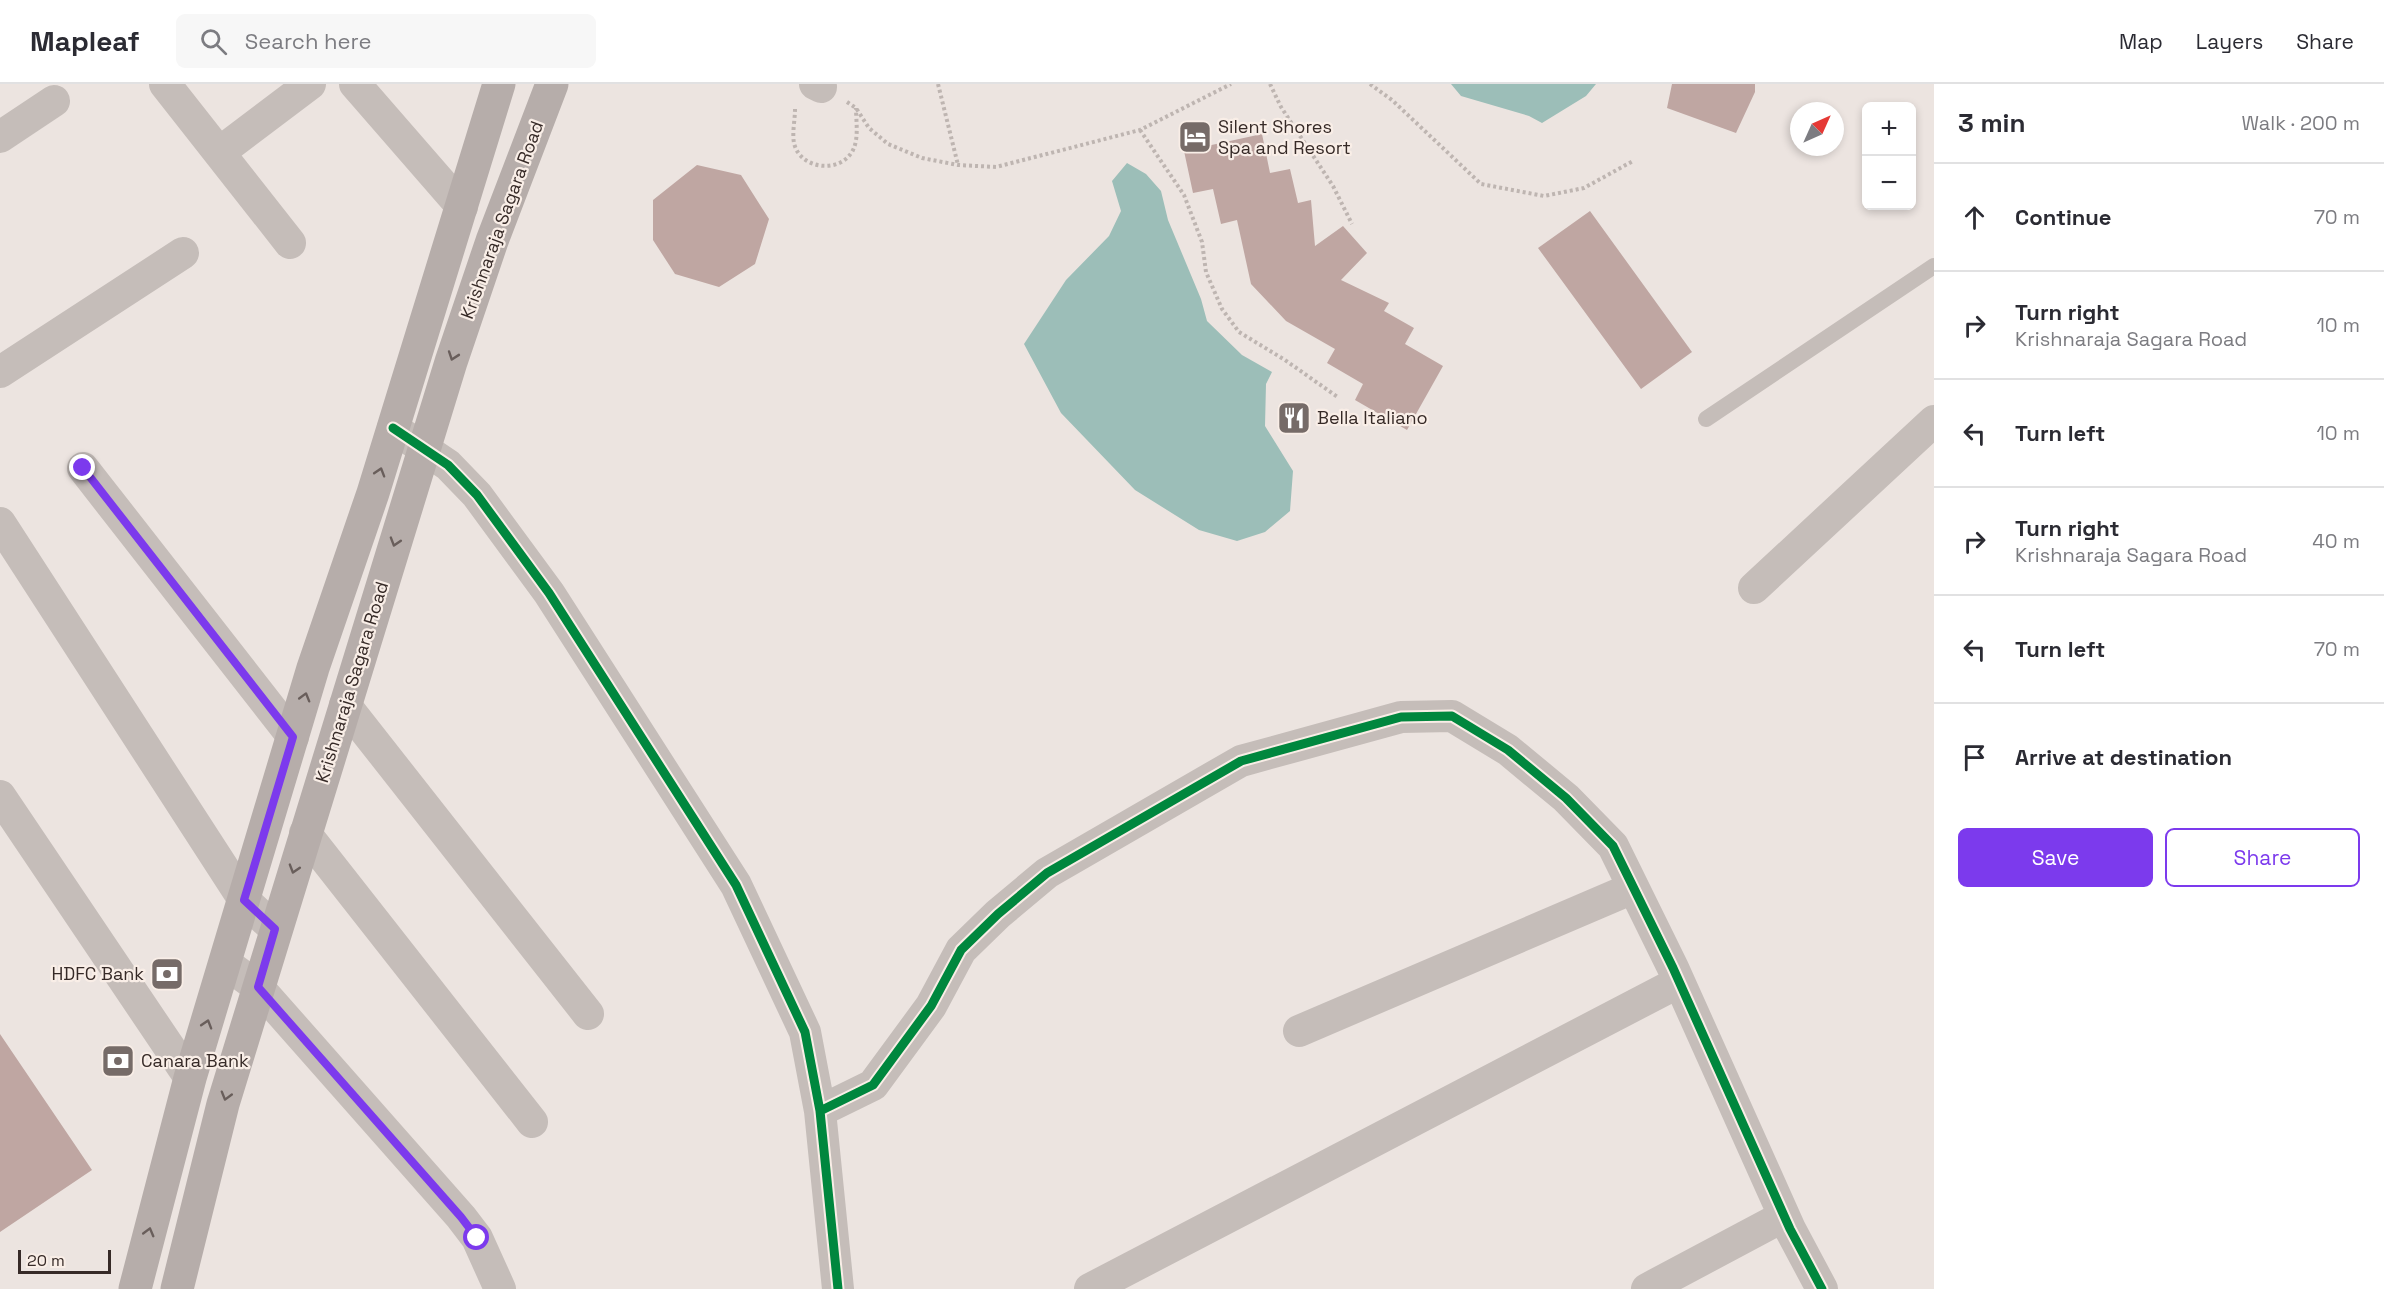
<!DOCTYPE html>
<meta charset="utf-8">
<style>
body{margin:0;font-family:"Space Grotesk",sans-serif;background:#f7f7f7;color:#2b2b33}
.controls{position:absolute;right:18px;top:18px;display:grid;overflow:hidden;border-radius:9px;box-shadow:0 3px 9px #0003}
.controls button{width:54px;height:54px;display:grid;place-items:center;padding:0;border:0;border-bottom:2px solid #e1e1e2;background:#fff;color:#2b2b33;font:30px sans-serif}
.compass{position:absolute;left:1790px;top:18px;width:54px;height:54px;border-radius:50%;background:#fff;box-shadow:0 3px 9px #0003;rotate:45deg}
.scale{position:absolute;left:18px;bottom:15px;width:93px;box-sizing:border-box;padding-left:6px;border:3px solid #362a27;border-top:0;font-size:16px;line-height:21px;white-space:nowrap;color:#362a27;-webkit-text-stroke:4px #f9eee7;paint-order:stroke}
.stop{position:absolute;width:18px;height:18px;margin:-14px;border:4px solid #7c3aed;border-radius:50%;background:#fff}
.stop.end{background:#7c3aed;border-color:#fff;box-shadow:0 2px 6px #0008}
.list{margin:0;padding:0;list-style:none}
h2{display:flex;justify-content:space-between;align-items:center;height:78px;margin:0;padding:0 24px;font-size:26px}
h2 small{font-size:20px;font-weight:400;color:#7c7c81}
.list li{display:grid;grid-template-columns:39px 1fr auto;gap:18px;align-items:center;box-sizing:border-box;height:108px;padding:0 24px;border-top:2px solid #e1e1e2}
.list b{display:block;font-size:22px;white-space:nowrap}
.list p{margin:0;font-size:20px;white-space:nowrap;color:#7c7c81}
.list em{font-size:20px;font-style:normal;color:#7c7c81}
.actions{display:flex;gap:12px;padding:18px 24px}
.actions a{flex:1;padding:14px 0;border:2px solid #7c3aed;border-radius:9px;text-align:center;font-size:21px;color:#7c3aed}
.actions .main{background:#7c3aed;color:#fff}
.icon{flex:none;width:33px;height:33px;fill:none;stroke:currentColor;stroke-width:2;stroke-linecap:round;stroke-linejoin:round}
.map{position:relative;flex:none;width:1934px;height:1205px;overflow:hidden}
header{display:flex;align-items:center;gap:36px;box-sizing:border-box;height:84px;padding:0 30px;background:#fff;border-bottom:2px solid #e1e1e2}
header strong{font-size:28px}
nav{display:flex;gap:33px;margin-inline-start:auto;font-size:21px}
.search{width:420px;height:54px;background:#f7f7f7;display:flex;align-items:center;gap:15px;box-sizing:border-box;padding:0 21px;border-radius:9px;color:#7c7c81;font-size:22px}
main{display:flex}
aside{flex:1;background:#fff}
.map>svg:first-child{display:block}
</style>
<header>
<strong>Mapleaf</strong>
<div class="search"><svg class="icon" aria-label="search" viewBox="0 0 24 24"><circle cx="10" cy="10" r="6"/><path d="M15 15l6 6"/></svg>Search here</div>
<nav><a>Map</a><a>Layers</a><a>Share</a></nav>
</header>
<main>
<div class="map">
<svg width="1934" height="1205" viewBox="0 0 1934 1205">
<rect width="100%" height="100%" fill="#ece4e0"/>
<path fill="#9cbeb8" d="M1451,0H1596L1586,12L1542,39L1529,32L1461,12Z
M1127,79L1146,90L1161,107L1168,136L1201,215L1207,237L1242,271L1272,288L1266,300L1265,342L1293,387L1290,427L1265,448L1237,457L1199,446L1135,406L1061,329L1024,260L1066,196L1109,152L1121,127L1112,97Z"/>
<path fill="#bfa6a2" d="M1672,0H1755V8L1736,49L1667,24Z
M1262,50L1270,89L1290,85L1298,119L1311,116L1315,162L1343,142L1367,169L1341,196L1389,219L1384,227L1414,244L1405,260L1443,282L1407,346L1355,316L1363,300L1327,279L1335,265L1286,237L1251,200L1237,136L1221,140L1213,105L1193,109L1184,67Z
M697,81L741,91L769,135L755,180L719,203L675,190L653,156V116Z
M1590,127L1692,268L1641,305L1538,164Z
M0,950L92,1086L0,1148Z"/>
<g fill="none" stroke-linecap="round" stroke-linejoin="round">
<path stroke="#beb5b1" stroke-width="4" stroke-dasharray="3 3" stroke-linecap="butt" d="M938,0L958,81
M1270,0L1281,23L1333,102L1352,140
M1370,0L1392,16L1481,100L1544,112L1584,104L1633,77
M847,18L856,24L869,44L888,60L922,74L958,81L996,83L1140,46L1231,0
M795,25C795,36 792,49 794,59C800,86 841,90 853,66C859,54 856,37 856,24
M1140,46L1184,111L1202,158L1206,188L1222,225L1239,248L1285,276L1339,314"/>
<path stroke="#c5bdb9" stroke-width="16" d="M1706,335L1934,182"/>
<path stroke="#c5bdb9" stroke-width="32" d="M165,0L290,159
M355,0L462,123
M815,0L821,3
M0,53L54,17
M220,68L310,0
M0,288L183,169
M393,344L448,381L477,411L549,509L736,801L805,948L820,1027L838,1205
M83,384L293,653
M0,439L244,816L275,845
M1754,504L1934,337
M345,621L588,930
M0,712L190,994
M305,749L532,1038
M225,879L258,903L461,1133L477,1154L500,1205
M1299,947L1633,804
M820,1027L873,1001L931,922L961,866L998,830L1047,789L1241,677L1401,633L1452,632L1508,666L1566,714L1613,762L1673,884L1790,1145L1822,1205
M1090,1205L1679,898
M1647,1205L1784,1132"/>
<path stroke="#b6adaa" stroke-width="33" d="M135,1205L190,994L313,584L373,409L499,0
M177,1205L223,1020L451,278L492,157L552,0"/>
<defs>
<path id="cycleway" d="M393,344L448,381L477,411L549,509L736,801L805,948L820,1027L838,1205
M820,1027L873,1001L931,922L961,866L998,830L1047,789L1241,677L1401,633L1452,632L1508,666L1566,714L1613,762L1673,884L1790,1145L1822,1205"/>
</defs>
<use href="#cycleway" stroke="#f9eee7" stroke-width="13"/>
<use href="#cycleway" stroke="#00873e" stroke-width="9"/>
</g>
<defs><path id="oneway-chevron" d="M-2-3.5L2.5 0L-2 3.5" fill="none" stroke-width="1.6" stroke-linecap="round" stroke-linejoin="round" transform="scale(1.5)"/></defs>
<g stroke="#695e5b">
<use href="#oneway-chevron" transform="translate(453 272) rotate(109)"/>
<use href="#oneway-chevron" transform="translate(380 388) rotate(-73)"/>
<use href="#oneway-chevron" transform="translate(395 458) rotate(107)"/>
<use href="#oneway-chevron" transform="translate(305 613) rotate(-74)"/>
<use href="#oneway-chevron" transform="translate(294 785) rotate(107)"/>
<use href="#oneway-chevron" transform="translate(207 940) rotate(-73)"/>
<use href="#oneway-chevron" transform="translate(226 1012) rotate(106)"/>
<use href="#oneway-chevron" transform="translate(149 1148) rotate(-75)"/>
</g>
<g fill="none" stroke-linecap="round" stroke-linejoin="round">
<path stroke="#7c3aed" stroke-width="8" d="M83,384L293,653L244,816L275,845L258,903L461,1133L477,1154"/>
</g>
<defs>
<symbol id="hotel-square" viewBox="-11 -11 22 22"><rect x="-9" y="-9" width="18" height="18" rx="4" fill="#766b68" stroke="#f9eee7"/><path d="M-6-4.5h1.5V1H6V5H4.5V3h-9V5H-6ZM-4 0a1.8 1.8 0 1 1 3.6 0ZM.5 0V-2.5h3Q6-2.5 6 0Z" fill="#fff"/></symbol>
<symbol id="restaurant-square" viewBox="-11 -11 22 22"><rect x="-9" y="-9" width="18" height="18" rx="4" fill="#766b68" stroke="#f9eee7"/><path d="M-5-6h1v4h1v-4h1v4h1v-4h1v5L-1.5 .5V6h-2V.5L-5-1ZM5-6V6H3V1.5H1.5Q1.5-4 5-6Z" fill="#fff"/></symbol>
<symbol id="bank-square" viewBox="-11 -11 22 22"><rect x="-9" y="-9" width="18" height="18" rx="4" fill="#766b68" stroke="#f9eee7"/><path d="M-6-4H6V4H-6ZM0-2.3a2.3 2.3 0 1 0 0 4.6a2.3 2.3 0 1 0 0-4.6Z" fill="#fff"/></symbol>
</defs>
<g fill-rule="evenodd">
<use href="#hotel-square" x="1176" y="34" width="38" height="38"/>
<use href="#restaurant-square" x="1275" y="315" width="38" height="38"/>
<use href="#bank-square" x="148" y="871" width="38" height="38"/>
<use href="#bank-square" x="99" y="958" width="38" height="38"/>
</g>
<g text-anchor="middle" stroke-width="4.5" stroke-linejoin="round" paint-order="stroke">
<g font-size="18" fill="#362a27" stroke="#f9eee7" text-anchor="start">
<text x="1218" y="49">Silent Shores<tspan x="1218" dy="21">Spa and Resort</tspan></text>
<text x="1317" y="340">Bella Italiano</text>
<text x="144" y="896" text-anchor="end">HDFC Bank</text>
<text x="141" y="983">Canara Bank</text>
</g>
<g font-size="18" fill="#362a27" stroke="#f9eee7">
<text transform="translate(502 136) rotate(-70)" y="6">Krishnaraja Sagara Road</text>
<text transform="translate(352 598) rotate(-73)" y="6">Krishnaraja Sagara Road</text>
</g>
</g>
</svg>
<div class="controls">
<button>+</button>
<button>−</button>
</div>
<svg class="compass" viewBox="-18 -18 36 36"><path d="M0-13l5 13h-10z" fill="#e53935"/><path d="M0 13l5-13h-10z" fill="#7c7c81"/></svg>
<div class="scale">20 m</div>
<div class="stop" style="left:477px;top:1154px"></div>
<div class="stop end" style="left:83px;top:384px"></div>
</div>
<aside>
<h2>3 min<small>Walk · 200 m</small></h2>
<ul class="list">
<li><svg class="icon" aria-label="ahead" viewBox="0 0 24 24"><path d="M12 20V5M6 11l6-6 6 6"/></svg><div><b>Continue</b></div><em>70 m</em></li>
<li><svg class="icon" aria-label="right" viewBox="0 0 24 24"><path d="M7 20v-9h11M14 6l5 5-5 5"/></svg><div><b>Turn right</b><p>Krishnaraja Sagara Road</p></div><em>10 m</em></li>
<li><svg class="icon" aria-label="left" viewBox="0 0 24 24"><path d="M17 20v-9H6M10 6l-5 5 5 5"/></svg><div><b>Turn left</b></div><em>10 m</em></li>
<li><svg class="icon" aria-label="right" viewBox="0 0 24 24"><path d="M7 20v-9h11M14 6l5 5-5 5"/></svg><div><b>Turn right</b><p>Krishnaraja Sagara Road</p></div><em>40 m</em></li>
<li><svg class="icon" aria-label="left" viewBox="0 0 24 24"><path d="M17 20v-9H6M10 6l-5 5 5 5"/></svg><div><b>Turn left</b></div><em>70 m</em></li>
<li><svg class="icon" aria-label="arrive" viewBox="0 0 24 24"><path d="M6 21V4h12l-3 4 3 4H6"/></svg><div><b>Arrive at destination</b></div></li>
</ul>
<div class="actions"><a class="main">Save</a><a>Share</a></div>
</aside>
</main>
